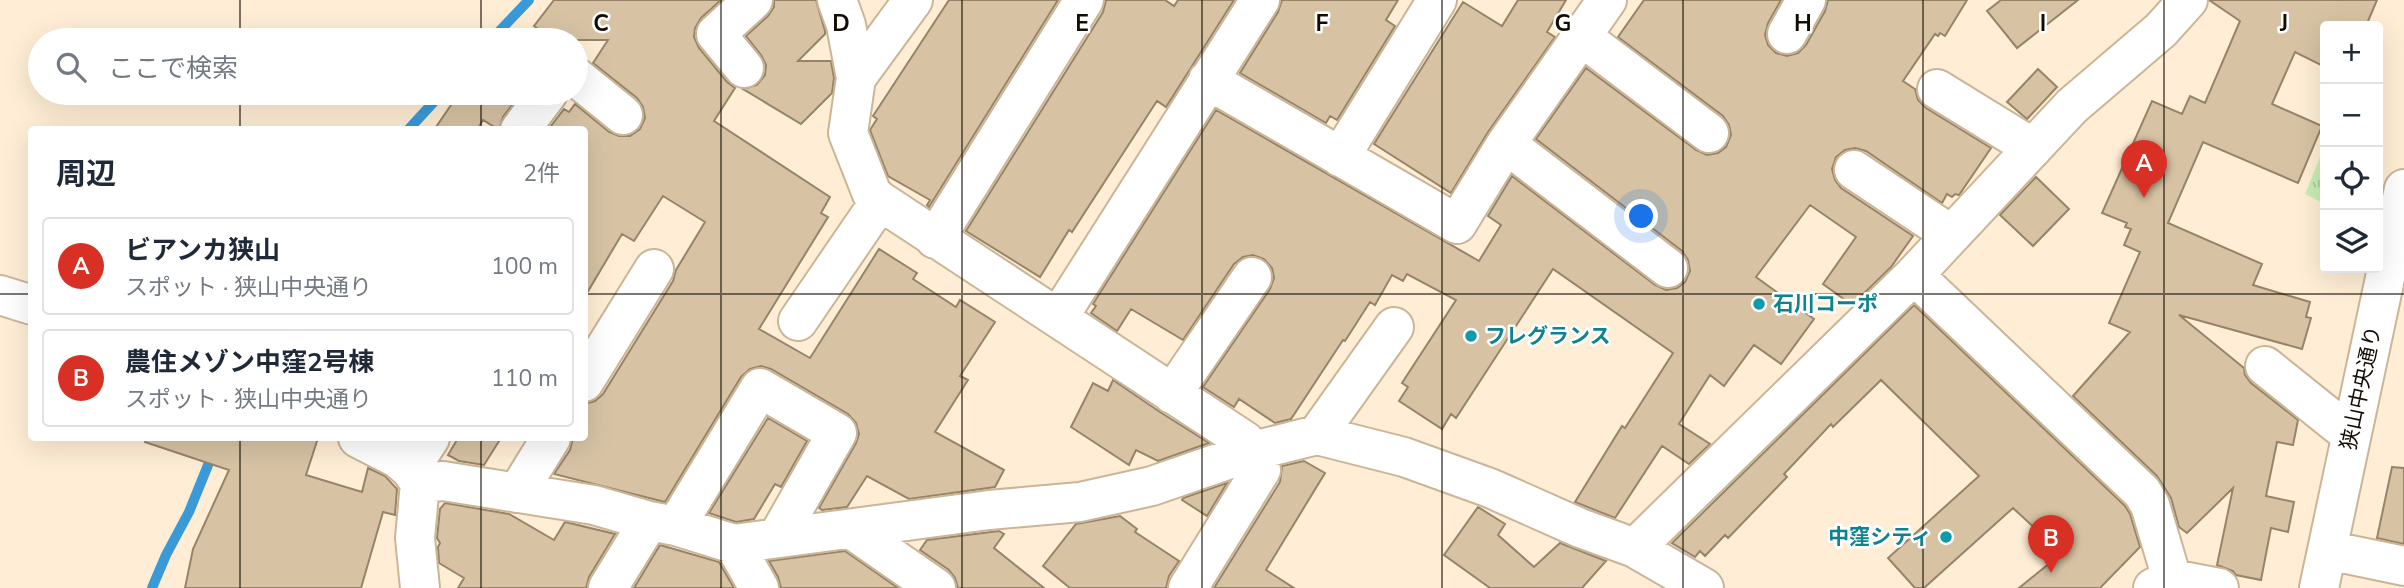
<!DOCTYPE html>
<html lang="ja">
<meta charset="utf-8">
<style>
body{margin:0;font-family:"Nunito Sans","Noto Sans JP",sans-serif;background:#f6f6f7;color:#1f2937}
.controls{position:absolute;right:21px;top:21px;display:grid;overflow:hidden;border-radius:7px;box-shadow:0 7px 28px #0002}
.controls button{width:63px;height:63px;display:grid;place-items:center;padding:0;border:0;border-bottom:2px solid #e0e1e3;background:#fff;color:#1f2937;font:35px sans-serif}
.you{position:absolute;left:1642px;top:217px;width:24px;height:24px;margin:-18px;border:5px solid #fff;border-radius:50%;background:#1a73e8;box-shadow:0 0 0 10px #1a73e833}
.badge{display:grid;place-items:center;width:46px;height:46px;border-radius:50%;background:#d93025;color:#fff;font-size:23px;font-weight:700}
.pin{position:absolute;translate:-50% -58px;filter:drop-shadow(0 2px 4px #0008)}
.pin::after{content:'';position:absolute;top:37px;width:24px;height:21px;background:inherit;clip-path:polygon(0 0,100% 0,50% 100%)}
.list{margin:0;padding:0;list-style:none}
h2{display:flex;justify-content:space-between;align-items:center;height:91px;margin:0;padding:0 28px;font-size:30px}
h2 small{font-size:23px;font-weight:400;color:#747a83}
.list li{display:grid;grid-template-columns:46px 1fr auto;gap:21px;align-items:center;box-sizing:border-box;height:98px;margin:0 14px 14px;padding:0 14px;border:2px solid #e0e1e3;border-radius:7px}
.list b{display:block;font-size:26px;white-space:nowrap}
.list p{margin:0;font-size:23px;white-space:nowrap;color:#747a83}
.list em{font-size:23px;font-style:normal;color:#747a83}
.icon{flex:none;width:38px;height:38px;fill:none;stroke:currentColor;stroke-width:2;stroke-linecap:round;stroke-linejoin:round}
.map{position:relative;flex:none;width:2404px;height:588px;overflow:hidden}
.search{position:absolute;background:#fff;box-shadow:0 7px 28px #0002;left:28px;top:28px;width:560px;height:77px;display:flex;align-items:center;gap:18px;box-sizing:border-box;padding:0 24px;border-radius:38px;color:#747a83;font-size:26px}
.panel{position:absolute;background:#fff;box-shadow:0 7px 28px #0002;left:28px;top:126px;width:560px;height:315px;border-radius:7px}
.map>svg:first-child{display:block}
</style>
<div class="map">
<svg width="2404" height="588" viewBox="0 0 2404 588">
<defs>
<pattern id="grass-tufts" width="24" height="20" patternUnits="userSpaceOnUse" patternTransform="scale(1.75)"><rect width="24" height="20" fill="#c7eeb3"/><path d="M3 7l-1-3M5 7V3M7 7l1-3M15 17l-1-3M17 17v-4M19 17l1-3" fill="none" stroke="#aacb98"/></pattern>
</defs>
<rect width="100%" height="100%" fill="#ffeed5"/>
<path fill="url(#grass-tufts)" d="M2325,145V204L2305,194Z"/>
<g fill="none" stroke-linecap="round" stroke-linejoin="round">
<path stroke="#3a9ad8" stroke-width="10" d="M491,40L529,0
M408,130L442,93
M152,588L166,555L189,512L219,438"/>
</g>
<path fill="#d7c3a4" stroke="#978468" stroke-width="2" d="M554,0H721L701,18L695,28L694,37L699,48L727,82L735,88L714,121L830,197L821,213L828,217L759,329L810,358L879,249L917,273L913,279L956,307L960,300L995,322L960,376L968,380L935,432L1004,470L995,487L909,499L867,476L847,507L822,510L819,508L856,443L859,434L856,423L848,414L771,369L761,366L750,369L741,377L665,502L554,474L570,450L573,438H584V404L595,401L603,394L673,281L676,270L705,222L663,196L634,241L622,234L584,298V130H548L564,109L569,112L575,104L609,132L619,136H630L640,129L645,118L643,107L637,98L593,63L608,40H555L534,26Z
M774,0H816L825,31V34L798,61H831L834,78L832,93L801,124L743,89L757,85L765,75L766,65L761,55L746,36L768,16L774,7Z
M949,0H1058L929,207L927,205L930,200L888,176L870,130L877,119L873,116Z
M1106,0H1165L1174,6L1178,0H1234L1166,107L1157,101L1153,107L1072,232L1069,230L1040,277L966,231L1103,12Z
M1282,0H1398L1386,20L1395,26L1337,120L1330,116L1326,123L1240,73L1278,12Z
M1518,0H1566L1547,32L1555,37L1488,132L1451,193L1374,144L1463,2L1502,26Z
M1644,0H1781L1768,23L1765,35L1768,45L1776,53L1787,56L1798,53L1806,45L1825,11L1828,0H1967L1945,36L1940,33L1938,36L1935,34L1903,81L1915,89L1918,100L1926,108L1991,148L1959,195L1955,194L1952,197L1947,194L1942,203L1866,151L1855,148L1845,150L1836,157L1832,169L1835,180L1841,188L1913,236L1891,267L1852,305L1823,284L1856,237L1810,205L1756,277L1814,319L1781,364L1754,345L1724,386L1710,375L1679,424L1710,444L1689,464L1662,446L1615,518L1575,502L1622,426L1625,428L1673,353L1553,269L1456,418L1451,414L1442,429L1399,401L1408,387L1402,383L1456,300L1407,274L1403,281L1392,275L1375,305L1370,302L1345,341L1343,340L1291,419L1275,423L1239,399L1234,407L1203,387L1270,289L1274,278L1272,268L1264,259L1253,255L1243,257L1234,264L1183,340L1131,309L1117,331L1091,313L1096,306L1093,304L1216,110L1479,261L1501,225L1488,216L1512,176L1655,285L1666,290L1677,288L1685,282L1690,271L1688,260L1682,251L1536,139L1586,68L1696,150L1707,155L1718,153L1726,147L1731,135L1729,125L1723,116L1618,37Z
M2001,0H2078L2017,48L1987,11Z
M2209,0H2377L2366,26H2325V67L2295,52L2272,104L2322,126L2298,183L2203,142L2168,223L2262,264L2253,285L2310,302L2306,317L2311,318L2302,349L2179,315L2244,368L2245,375L2251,383L2298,420L2293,445L2277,442L2266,496L2294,502L2288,532L2271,528L2261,580L2236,575L2233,571L2217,565L2233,488L2187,533L2179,527L2171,498L2157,476L2073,396L2130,332L2109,323L2140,252L2124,245L2131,229L2125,227L2127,223L2102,213L2152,101L2182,114L2190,96L2205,103L2240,21Z
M2038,69L2057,87L2027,119L2007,102Z
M438,93H521L503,117L499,130L483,120L477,130H434L453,102Z
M2036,177L2069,209L2033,246L2000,215Z
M1914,305L2125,506L2130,514L2140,547L2100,588H2019L2062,553L2013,508L1924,588H1915L1888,558L1979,476L1881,380L1833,427L1831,424L1784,474L1787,477L1728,538L1725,535L1705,556L1700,551L1695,557L1672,543Z
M1113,380L1160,412L1209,443L1158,461L1136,450L1129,465L1071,427L1093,383L1108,391Z
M768,418L807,441L781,487L775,484L754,519L736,522L709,513Z
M146,438H318L306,475L362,492L368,468L385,476L397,489L395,515L383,512L361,588H185L193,549L229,470L145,442Z
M458,438H501L484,465L459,461L448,455Z
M1304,461L1325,473L1266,570L1294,588H1214L1280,482L1282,466Z
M2392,467L2404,468V544L2377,538Z
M1227,483L1207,516L1182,500L1183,498Z
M445,503L509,514L554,540L565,522L615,534L589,577L586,588H458L464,578L439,563L438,547L440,543L437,538L440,509Z
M1478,507L1505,524L1498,535L1534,567L1560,543L1606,561L1582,588H1490L1444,555Z
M1120,516L1137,529L1135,532L1179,561L1169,576L1166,588H1070L1043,566L1076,524Z
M999,531L1004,534L994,548L1044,588H958L955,578L949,570L920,550L927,540Z
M660,545L719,562L734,588H634Z
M845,551L898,588H781L778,577L769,561Z"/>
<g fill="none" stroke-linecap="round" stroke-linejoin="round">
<defs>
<path id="minor" d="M837,0L846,25L856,78L848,133L872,194L880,201L1245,441L1253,451L1261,470L1188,588
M1787,34L1806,0
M1582,37L1709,133
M744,68L716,34L753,0
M576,77L623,115
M856,78L913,0
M1208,80L1457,224L1506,144L1607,0
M1937,89L2033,148
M520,130L548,93
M1506,144L1668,268
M1340,157L1437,0
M1854,170L1950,234
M935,239L1084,0
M1914,275L2142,492L2150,505L2172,579
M0,295L32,305
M1058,318L1260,0
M798,321L880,201
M2265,366L2351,435
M584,382L654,269
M1172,394L1252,277
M1317,435L1394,327
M358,438L397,458L410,469L420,483L415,538L420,588
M410,469L430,438
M420,483L443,481L594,505L649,521L676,526L734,544L989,510L1080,502L1152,486L1253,451L1317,435L1404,457L1490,488L1580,528L1635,548L1704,588
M517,493L551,438
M676,526L760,388L837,433L777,538
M851,529L936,588
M734,544L759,588
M1635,548L1914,275L2072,106L2161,30L2188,0
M2327,550L2404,566
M608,588L649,521
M2153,588L2172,579L2219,588
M2319,588L2404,189"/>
</defs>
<use href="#minor" stroke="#cab597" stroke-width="42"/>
<use href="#minor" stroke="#fff" stroke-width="38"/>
</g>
<path fill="none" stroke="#130c03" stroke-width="2" stroke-opacity="0.55" d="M240,0V40M481,0V40M721,0V588M962,0V588M1202,0V588M1442,0V588M1683,0V588M1923,0V588M2164,0V588M240,93V130M481,93V130M0,294H32M584,294H2404M240,438V588M481,438V588"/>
<g fill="#0f9aa8" stroke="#fff" stroke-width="2.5">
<circle cx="1759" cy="304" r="7"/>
<circle cx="1471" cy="336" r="7"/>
<circle cx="1946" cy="537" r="7"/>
</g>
<g text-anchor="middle" stroke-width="5" stroke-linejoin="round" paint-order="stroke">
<g font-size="21" font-weight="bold" fill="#0d838f" stroke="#fff" text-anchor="start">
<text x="1773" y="311">石川コーポ</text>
<text x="1485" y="343">フレグランス</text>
<text x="1932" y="544" text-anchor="end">中窪シティ</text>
</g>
<g font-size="21" fill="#130c03" stroke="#fff">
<text transform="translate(2361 388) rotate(-78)" y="7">狭山中央通り</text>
</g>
</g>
<g font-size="23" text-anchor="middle" font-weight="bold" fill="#130c03" stroke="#fff" stroke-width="5" stroke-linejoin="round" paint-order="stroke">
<text x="601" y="31">C</text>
<text x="841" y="31">D</text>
<text x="1082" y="31">E</text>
<text x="1322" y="31">F</text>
<text x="1563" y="31">G</text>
<text x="1803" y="31">H</text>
<text x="2043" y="31">I</text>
<text x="2284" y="31">J</text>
</g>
</svg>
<div class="controls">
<button>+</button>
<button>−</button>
<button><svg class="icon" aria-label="locate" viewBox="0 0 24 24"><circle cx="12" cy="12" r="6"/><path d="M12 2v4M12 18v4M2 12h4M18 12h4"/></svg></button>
<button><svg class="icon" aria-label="layers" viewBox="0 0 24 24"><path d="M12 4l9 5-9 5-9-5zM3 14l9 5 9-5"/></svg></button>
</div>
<div class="you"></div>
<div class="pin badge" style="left:2144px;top:198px">A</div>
<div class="pin badge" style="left:2051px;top:573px">B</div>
<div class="search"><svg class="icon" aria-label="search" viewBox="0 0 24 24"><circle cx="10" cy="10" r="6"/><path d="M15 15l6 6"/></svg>ここで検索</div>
<section class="panel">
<h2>周辺<small>2件</small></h2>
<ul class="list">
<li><span class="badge">A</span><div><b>ビアンカ狭山</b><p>スポット · 狭山中央通り</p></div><em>100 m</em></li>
<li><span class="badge">B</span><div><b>農住メゾン中窪2号棟</b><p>スポット · 狭山中央通り</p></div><em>110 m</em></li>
</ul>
</section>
</div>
